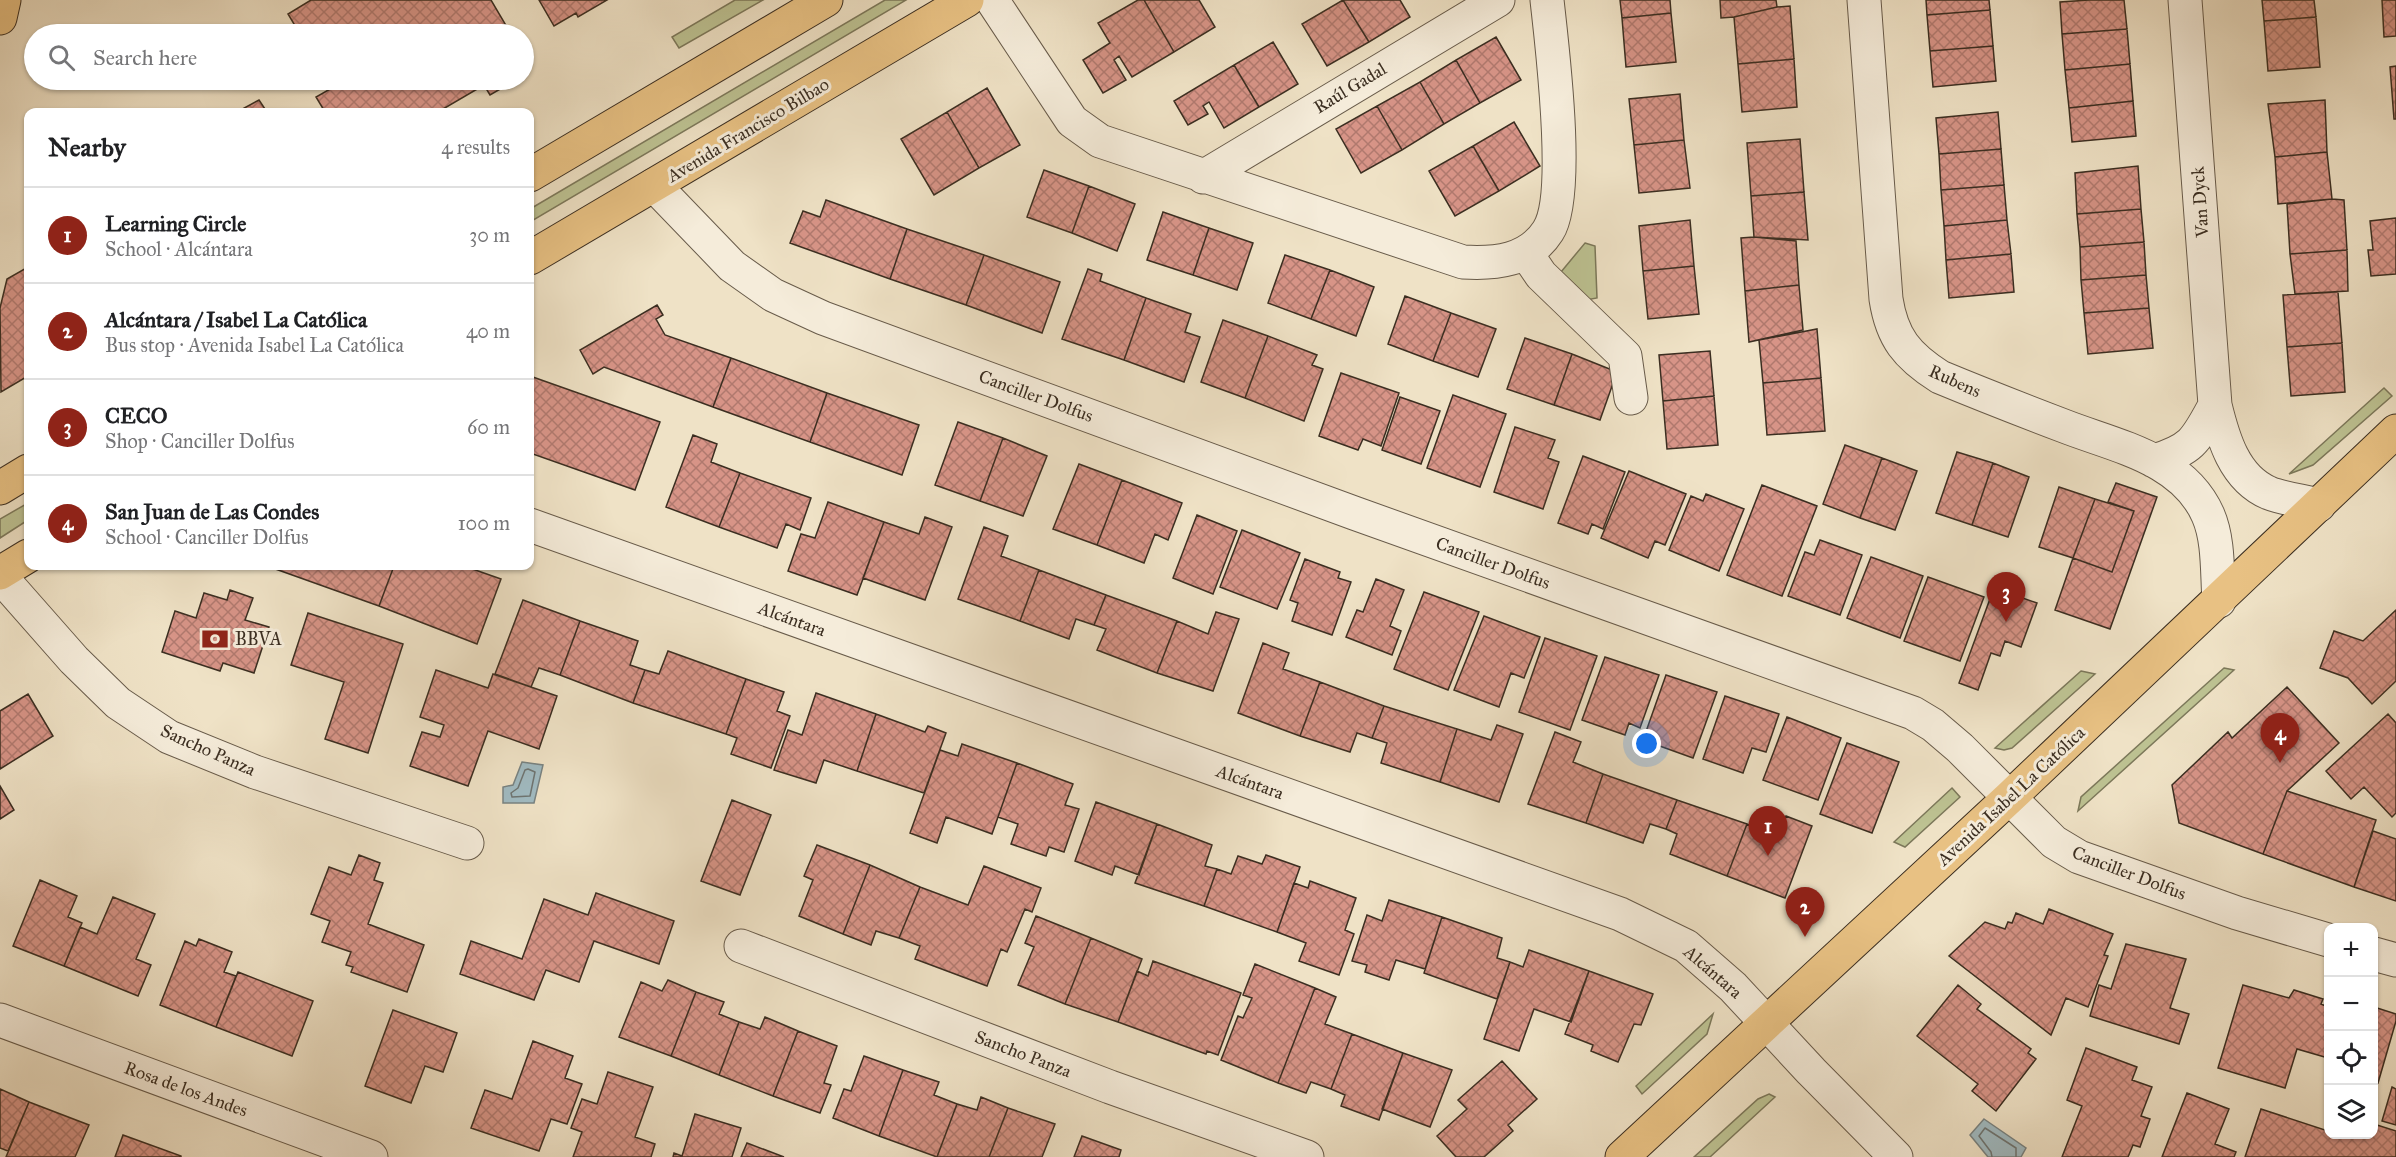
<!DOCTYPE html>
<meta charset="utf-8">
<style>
body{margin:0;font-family:"IM FELL Great Primer",serif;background:#f2f2f2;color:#202124}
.controls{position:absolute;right:18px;bottom:18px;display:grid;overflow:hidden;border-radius:12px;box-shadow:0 2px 4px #0004}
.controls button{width:54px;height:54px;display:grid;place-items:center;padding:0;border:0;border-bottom:2px solid #e0e0e0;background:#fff;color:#202124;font:30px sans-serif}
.you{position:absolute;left:1647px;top:744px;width:21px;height:21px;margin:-15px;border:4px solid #fff;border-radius:50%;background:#1a73e8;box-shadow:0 0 0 9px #1a73e833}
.badge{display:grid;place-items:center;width:39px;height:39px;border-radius:50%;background:#8f2418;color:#fff;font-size:20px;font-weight:700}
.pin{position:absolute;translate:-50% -50px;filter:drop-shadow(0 2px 3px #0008)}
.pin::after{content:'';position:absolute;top:32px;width:21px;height:18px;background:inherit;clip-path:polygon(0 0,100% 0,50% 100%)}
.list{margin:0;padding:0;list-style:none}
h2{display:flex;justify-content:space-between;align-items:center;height:78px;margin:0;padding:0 24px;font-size:26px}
h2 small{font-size:20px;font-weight:400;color:#757577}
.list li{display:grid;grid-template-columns:39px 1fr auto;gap:18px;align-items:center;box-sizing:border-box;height:96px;padding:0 24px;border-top:2px solid #e0e0e0}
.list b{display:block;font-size:22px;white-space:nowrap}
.list p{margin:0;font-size:20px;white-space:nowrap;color:#757577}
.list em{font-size:20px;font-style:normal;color:#757577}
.icon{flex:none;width:33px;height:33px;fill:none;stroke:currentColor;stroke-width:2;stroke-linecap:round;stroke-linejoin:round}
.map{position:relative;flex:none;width:2396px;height:1157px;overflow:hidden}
.search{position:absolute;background:#fff;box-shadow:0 2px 4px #0004;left:24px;top:24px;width:510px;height:66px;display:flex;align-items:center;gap:15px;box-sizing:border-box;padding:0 21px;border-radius:33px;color:#757577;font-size:22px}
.panel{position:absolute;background:#fff;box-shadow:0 2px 4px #0004;left:24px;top:108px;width:510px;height:462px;border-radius:12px}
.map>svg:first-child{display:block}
</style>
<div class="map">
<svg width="2396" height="1157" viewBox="0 0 2396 1157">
<defs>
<pattern id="building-cross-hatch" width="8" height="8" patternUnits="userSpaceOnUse" patternTransform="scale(1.5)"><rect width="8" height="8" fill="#d79487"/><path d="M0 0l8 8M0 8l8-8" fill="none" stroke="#b0796e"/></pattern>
</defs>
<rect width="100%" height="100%" fill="#efe2c6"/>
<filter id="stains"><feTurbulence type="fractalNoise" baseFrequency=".00333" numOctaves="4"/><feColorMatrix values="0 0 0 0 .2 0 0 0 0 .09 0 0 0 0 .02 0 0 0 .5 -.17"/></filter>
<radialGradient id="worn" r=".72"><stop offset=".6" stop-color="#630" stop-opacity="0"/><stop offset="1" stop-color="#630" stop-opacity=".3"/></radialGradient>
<path fill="#bdc292" stroke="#7c785a" stroke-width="1.5" d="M735,0H763L679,48L672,37Z
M885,0H906L530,222V209Z
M1585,243L1595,246L1597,298L1586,300L1561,272Z
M2384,388L2392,396L2313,465L2289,474Z
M28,503V520L0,538V519Z
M2224,668L2234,670L2078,811L2081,797Z
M2081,671L2095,674L2012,748L2004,750L1995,748Z
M1952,788L1960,797L1905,847L1894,842Z
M1713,1014L1707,1034L1642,1094L1636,1086Z
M1769,1094L1775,1097L1710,1157H1694L1758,1099Z"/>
<path fill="#a0bac1" stroke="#788281" stroke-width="1.5" d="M522,762L543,765L534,803H503V787L513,785Z
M1984,1119L2026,1148L2021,1157H1988L1970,1135Z"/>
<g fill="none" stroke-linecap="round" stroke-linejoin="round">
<path stroke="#6e7471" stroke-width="1.5" d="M528,769L535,772L530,796L512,797L511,793L518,788L525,770Z
M1992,1157L1991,1152L1979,1136L1985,1128L2016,1148V1157"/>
</g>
<path fill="url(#building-cross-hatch)" stroke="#3b2e21" stroke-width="1.5" d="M311,0H491L511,34H300L288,14Z
M539,0H607L578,17L576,13L554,26Z
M1138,0H1144L1174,52L1132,77L1119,56L1114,60L1126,80L1103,93L1083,60L1110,43L1098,23Z
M1144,0H1199L1215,27L1174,52Z
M1343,0H1400L1410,17L1369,42Z
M1343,0L1369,42L1327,66L1302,24Z
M1620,0H1670L1671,13L1622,18Z
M1720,0H1776L1777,7L1734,17L1721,18Z
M1926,0H1989L1990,10L1927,15Z
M2089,0H2124L2127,29L2062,34L2060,2Z
M2262,0H2314L2316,17L2264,21Z
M2382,0H2396V36L2384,37Z
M1790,6L1794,59L1738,64L1734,17L1777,7Z
M1990,10L1993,46L1930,51L1927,15Z
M1671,13L1676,62L1626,67L1622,18Z
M2316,17L2320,67L2268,71L2264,21Z
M2127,29L2130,64L2065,70L2062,34Z
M1496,37L1521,80L1480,103L1456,60Z
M1273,42L1298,84L1259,107L1234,65Z
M1993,46L1996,81L1933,87L1930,51Z
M1794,59L1797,107L1742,112L1738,64Z
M1456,60L1480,103L1444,124L1420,82Z
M2130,64L2133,101L2069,108L2065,70Z
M1234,65L1259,107L1224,128L1209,102L1203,106L1208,114L1188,125L1174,101Z
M2396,66V119H2394L2390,67Z
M327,80H516L490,95L484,85L438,112H325L316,97L332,88Z
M1420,82L1444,124L1402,150L1377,106Z
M987,88L1020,145L979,168L947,112Z
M1680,94L1684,140L1634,145L1629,99Z
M259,100L267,112H237Z
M2325,100L2327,152L2275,157L2268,104Z
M2133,101L2136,136L2072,142L2069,108Z
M1377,106L1402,150L1361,173L1336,129Z
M167,109V112H94Z
M947,112L979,168L934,195L901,139Z
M1998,112L2001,149L1939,154L1936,118Z
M1514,122L1540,166L1499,191L1473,146Z
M1800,139L1804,192L1751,196L1747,143Z
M1684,140L1690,188L1639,193L1634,145Z
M1473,146L1499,191L1455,216L1429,171Z
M2001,149L2004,185L1941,190L1939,154Z
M2327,152L2332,199L2278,204L2275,157Z
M2138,166L2141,209L2077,214L2075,173Z
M1044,170L1089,186L1072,233L1027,217Z
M2004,185L2007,220L1944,226L1941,190Z
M1089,186L1135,204L1117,251L1072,233Z
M1804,192L1808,240L1754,237L1751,196Z
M2332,199L2344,200L2347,250L2290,254L2287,204Z
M826,200L907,229L890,279L790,243L803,211L820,217Z
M2141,209L2144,242L2080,247L2077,214Z
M1163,212L1209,228L1193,275L1147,260Z
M2396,218V274L2371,276L2368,250H2373L2370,221Z
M1690,220L1694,266L1643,271L1639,226Z
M2007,220L2011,254L1946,260L1944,226Z
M1209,228L1253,243L1237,290L1193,275Z
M907,229L984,255L966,305L890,279Z
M1754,237L1796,241L1799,285L1745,291L1741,238Z
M2144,242L2146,275L2081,280L2080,247Z
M2347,250L2348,291L2295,294L2290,254Z
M2011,254L2014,292L1949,298L1946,260Z
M984,255L1060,282L1042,333L966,305Z
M1285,255L1330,270L1311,319L1268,303Z
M1694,266L1699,314L1648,319L1643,271Z
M28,267V376L1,392L0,308L7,279Z
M1088,269L1102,274L1100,281L1146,298L1124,360L1062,339Z
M1330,270L1374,287L1356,336L1311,319Z
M2146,275L2149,308L2084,313L2081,280Z
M1799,285L1803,330L1749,342L1745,291Z
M2338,292L2342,343L2287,347L2283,295Z
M1405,296L1451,313L1433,361L1388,344Z
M1146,298L1191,314L1185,332L1200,337L1184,382L1124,360Z
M657,305L663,315L656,319L665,335L731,358L713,407L604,367L593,374L580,350Z
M2149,308L2153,348L2088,354L2084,313Z
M1451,313L1496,329L1478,377L1433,361Z
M1223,320L1268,336L1245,398L1201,382Z
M1817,329L1821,378L1763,383L1759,340Z
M1268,336L1317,355L1312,365L1323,369L1304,421L1245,398Z
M1525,338L1572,354L1554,405L1507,389Z
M2342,343L2345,392L2291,396L2287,347Z
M1710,351L1714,396L1663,401L1659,355Z
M1572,354L1617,372L1600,420L1554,405Z
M731,358L827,393L810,442L713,407Z
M1341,373L1399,393L1381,446L1363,439L1358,450L1319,436Z
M530,376L660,422L635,490L530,453Z
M1821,378L1825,431L1767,435L1763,383Z
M827,393L919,425L902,475L810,442Z
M1453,395L1506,414L1480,487L1427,468Z
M1714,396L1718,445L1667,449L1663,401Z
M1400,397L1440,411L1421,464L1382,450Z
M958,422L1003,438L980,501L935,485Z
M1515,427L1555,440L1548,458L1559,462L1543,509L1494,492Z
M693,435L717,444L711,462L740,473L719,527L666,507Z
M1003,438L1047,456L1023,516L980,501Z
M1845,445L1882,458L1860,518L1823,504Z
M1957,452L1993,463L1972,525L1936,513Z
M1583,456L1625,472L1603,529L1592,524L1588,534L1558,523Z
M1882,458L1917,471L1895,530L1860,518Z
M1993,463L2029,477L2008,537L1972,525Z
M1079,464L1122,480L1097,545L1053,529Z
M1629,471L1686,494L1665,545L1655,541L1648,558L1601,538Z
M740,473L811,498L800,530L786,524L777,548L719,527Z
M1122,480L1182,503L1168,540L1155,534L1144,563L1097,545Z
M2116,483L2157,497L2110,629L2055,610L2073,558L2112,572L2134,511L2108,502Z
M1762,485L1817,506L1782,596L1727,575Z
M2059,487L2095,499L2073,558L2039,547Z
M1706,494L1744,509L1719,571L1669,550L1691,496L1703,501Z
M2095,499L2134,511L2112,572L2073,558Z
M828,502L884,522L857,595L788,571L801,534L815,538Z
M1197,515L1237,531L1213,594L1173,578Z
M925,517L952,527L925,600L863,578L884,522L919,534Z
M984,527L1008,536L1001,556L1039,570L1020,621L958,599Z
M1242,530L1300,553L1277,609L1220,587Z
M1820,540L1862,555L1840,615L1788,596L1805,552L1814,555Z
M1871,557L1923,576L1900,638L1847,618Z
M1305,559L1340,572L1338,578L1351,582L1332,635L1292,621L1298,603L1290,600Z
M267,566H394L379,606Z
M394,566H464L501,579L477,644L379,606Z
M1039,570L1106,595L1094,625L1076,619L1069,639L1020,621Z
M1928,577L1984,597L1960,661L1904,641Z
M1376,579L1404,590L1390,626L1401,631L1392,655L1346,637L1357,610L1363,612Z
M1994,588L2037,603L2021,647L2005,641L2000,656L1991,653L1978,690L1959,683Z
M230,590L253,598L245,620L269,627L254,673L223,663L220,671L162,652L175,611L196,618L204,593L227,600Z
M1424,592L1479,612L1448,690L1394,669Z
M1106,595L1177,621L1157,673L1097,650L1106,629L1094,625Z
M523,600L580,621L560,675L539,668L531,687L495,674Z
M2396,610V681L2372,704L2348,678L2320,668L2334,631L2363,641Z
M1216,612L1239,619L1213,691L1157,673L1177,621L1208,634Z
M308,613L403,644L368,753L325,739L344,682L291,665Z
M1484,616L1540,637L1524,678L1511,673L1499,707L1454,690Z
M580,621L638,641L630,665L645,670L633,703L560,675Z
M1545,638L1597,656L1570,730L1519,712Z
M1263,643L1289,653L1283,669L1320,682L1300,736L1238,713Z
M668,651L746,679L726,734L633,703L645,670L659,674Z
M1605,657L1659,675L1640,728L1629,723L1625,735L1582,720Z
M436,670L488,688L493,674L557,696L539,749L488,731L468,786L410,766L422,732L440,737L444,725L420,717Z
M1666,675L1717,692L1693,758L1643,740Z
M746,679L784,692L777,711L790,716L771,768L731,754L737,738L726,734Z
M1320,682L1384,706L1372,738L1357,733L1350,752L1300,736Z
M2287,687L2339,743L2287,791L2263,854L2179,823L2172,785L2228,732L2232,738Z
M816,693L876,714L857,771L824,760L816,783L774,770L788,730L802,735Z
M28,694L53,736L0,769V711Z
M1725,696L1779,714L1766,752L1752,748L1743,773L1703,759Z
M1384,706L1457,729L1440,782L1381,763L1387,743L1372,738Z
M876,714L925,732L928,726L946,733L924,793L857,771Z
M2388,714L2396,723V813L2392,817L2364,787L2351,799L2326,771Z
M1787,717L1841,738L1818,800L1763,780Z
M1497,725L1523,734L1499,802L1440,782L1457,729L1491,740Z
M1555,732L1581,742L1573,762L1603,774L1586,823L1528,804Z
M1847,743L1899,762L1872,833L1820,814Z
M962,744L1017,763L992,834L946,817L937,843L910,833L940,750L958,756Z
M1017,763L1073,784L1065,805L1079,809L1064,852L1049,847L1046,856L1011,844L1018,824L998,817Z
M1603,774L1677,800L1666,829L1650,824L1643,843L1586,823Z
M0,786L14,810L0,819Z
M2287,791L2376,820L2354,887L2263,854Z
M732,800L771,815L740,895L701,881Z
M1677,800L1747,824L1727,876L1670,854L1677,834L1666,829Z
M1096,802L1157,824L1139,875L1115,866L1112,875L1075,861Z
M1786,816L1812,826L1785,898L1727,876L1747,824L1778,836Z
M1157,824L1212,845L1205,866L1217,869L1204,906L1135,883Z
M2373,831L2396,839V901L2354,887Z
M817,845L870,865L843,934L799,916L813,880L804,876Z
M359,855L380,863L374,880L383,883L368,924L424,945L407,992L351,972L353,967L346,965L351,952L322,942L330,921L311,914L329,867L351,875Z
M1266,855L1300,867L1277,932L1204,906L1217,869L1231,874L1238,856L1262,864Z
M870,865L920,887L899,938L876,931L871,945L843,934Z
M984,866L1041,888L1032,912L1025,909L1007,952L1001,949L987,986L915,959L920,946L899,938L920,887L968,905Z
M40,880L77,896L68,917L82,923L64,966L13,946Z
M1310,881L1356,898L1345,930L1354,934L1339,975L1299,961L1306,943L1277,932L1294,883L1308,888Z
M596,893L674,921L659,964L594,941L579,982L546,970L534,1000L460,974L471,941L522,959L544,899L588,915Z
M113,897L155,914L136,959L151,965L138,996L64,966L80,927L97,934Z
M1389,900L1442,917L1425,969L1396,960L1389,980L1365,972L1367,965L1352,961L1367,915L1382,921Z
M2049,909L2113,934L2104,955L2108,956L2088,1007L2066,998L2051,1035L1949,956L1985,922L2005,929L2008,922L2012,923L2016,913L2043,924Z
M1036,916L1091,938L1065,1004L1018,985L1034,947L1025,943Z
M1442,917L1502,938L1497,958L1510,962L1497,999L1424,973Z
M1091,938L1142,959L1118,1022L1065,1004Z
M199,939L232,952L224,972L236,976L216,1027L160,1005L185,941L196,946Z
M2126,944L2186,959L2170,1008L2189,1014L2179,1044L2090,1016L2099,985L2111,989Z
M1529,950L1589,971L1571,1022L1534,1009L1519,1051L1484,1039L1510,962L1523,967Z
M1153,961L1241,993L1218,1055L1207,1051L1206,1054L1118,1022L1137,971L1148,976Z
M1255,964L1315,988L1278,1083L1221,1060L1238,1016L1243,1018L1252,998L1243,995Z
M1589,971L1653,994L1641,1025L1634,1024L1618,1062L1591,1051L1593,1045L1565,1034Z
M238,972L313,1001L292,1056L216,1027Z
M668,980L696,992L671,1056L619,1037L641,982L662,991Z
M1958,985L1981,1004L1977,1009L2031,1049L2028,1053L2036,1059L1996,1111L1972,1091L1978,1084L1917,1036Z
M2243,985L2289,998L2294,990L2323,999L2321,1004L2328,1007V1058L2297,1049L2285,1088L2218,1068Z
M1315,988L1336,997L1325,1024L1352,1034L1331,1089L1311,1082L1306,1093L1278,1083Z
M696,992L724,1002L719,1014L739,1022L719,1075L671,1056Z
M2374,1007L2396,1014V1021L2378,1083L2374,1082Z
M393,1010L457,1033L443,1072L425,1066L411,1103L365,1086Z
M765,1017L798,1031L773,1096L719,1075L739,1022L760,1029Z
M798,1031L837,1046L824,1083L831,1085L820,1113L773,1096Z
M1352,1034L1403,1053L1379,1120L1341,1106L1345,1095L1331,1089Z
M533,1041L573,1056L565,1078L582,1084L567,1124L551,1119L539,1151L471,1128L485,1090L512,1099Z
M2086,1048L2137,1067L2132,1080L2152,1087L2141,1116L2150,1119L2140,1147L2133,1145L2128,1157H2062L2082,1106L2067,1100Z
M1403,1053L1452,1070L1430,1127L1382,1109Z
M864,1056L903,1070L879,1136L833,1118L844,1089L851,1091Z
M1502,1061L1537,1099L1508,1125L1513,1131L1484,1157H1456L1437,1136L1467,1109L1458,1100Z
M903,1070L939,1082L934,1095L957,1104L937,1157L879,1136Z
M608,1072L653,1087L635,1137L655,1144L651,1157H573L582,1132L571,1128L582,1099L597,1104Z
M2392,1087L2396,1089V1125L2382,1121Z
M0,1089L29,1102L8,1151L0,1148Z
M2187,1093L2229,1109L2215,1144L2236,1152L2234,1157H2162Z
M981,1097L1008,1108L989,1157H937L957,1104L977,1110Z
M29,1102L89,1125L75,1157H6Z
M1008,1108L1055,1124L1042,1157H989Z
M2261,1109L2328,1131V1134H2374V1124L2396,1131V1157H2245Z
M695,1114L741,1128L732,1157H673L674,1153L682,1156Z
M123,1135L181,1156V1157H115Z
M1082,1136L1121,1150L1119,1157H1074Z
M747,1143L784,1157H741Z"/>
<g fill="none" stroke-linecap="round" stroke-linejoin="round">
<defs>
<path id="minor" d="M992,0L1072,121L1100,141L1463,262C1495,264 1529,261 1548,231C1571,196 1552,46 1547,0
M1864,0L1886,299C1892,338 1907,356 1940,377C1981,394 2022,410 2064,426C2115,446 2183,458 2208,515C2219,540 2217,573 2219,601
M2185,0L2215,405C2223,438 2234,478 2269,493C2284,499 2303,501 2319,505
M1203,177L1498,0
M654,185L732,266L773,295L823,318L1354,513L1913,713L1933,725L1960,748L2054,842L2079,857L2237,913L2328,940
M1526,253L1541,275L1625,356L1631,398
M2154,461C2193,449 2196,440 2215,405
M530,525L1620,914L1686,946L1733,987L1811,1071L1896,1157
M0,576L74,660L118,703L169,737L255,772L467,843
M741,946L1110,1087L1307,1157
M2374,954L2396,960
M0,1020L371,1157"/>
<path id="major" d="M0,18L4,0
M530,175L826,0
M530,258L967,0
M0,488L28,471
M0,573L28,556
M1622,1157L2009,798L2396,431"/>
</defs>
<use href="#minor" stroke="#685b4a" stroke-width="35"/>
<use href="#major" stroke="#3b2e21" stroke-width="35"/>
<use href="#minor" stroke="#f5ecda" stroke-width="33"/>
<use href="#major" stroke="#e8c183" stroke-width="33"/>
</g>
<defs>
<symbol id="bank-bare" viewBox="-9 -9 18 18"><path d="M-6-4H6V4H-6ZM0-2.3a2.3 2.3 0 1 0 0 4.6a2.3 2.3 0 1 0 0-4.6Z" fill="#8f2418" stroke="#f5ecda" stroke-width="2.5" paint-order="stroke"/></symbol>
</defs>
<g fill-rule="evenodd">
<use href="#bank-bare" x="196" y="620" width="38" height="38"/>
</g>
<g text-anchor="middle" stroke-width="6" stroke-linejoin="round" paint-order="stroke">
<g font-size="18" fill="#3b2e21" stroke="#f5ecda">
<text transform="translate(1350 88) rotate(-31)" y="6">Raúl Gadal</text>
<text transform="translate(748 130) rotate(-31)" y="6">Avenida Francisco Bilbao</text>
<text transform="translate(2200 202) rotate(-94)" y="6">Van Dyck</text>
<text transform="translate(1955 381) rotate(24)" y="6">Rubens</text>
<text transform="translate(1036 396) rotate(20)" y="6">Canciller Dolfus</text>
<text transform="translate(1493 563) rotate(20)" y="6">Canciller Dolfus</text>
<text transform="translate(792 619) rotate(20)" y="6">Alcántara</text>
<text transform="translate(208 750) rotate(24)" y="6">Sancho Panza</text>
<text transform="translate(1250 782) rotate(20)" y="6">Alcántara</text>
<text transform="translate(2011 796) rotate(-43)" y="6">Avenida Isabel La Católica</text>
<text transform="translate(2129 873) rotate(21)" y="6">Canciller Dolfus</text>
<text transform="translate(1713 972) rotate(41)" y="6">Alcántara</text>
<text transform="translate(1023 1054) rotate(21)" y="6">Sancho Panza</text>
<text transform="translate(186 1089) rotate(20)" y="6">Rosa de los Andes</text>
</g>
<g font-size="18" fill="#3b2e21" stroke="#f5ecda" text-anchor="start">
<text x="235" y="645">BBVA</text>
</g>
</g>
<rect width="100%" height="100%" filter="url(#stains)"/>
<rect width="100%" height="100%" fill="url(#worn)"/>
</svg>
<div class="controls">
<button>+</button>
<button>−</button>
<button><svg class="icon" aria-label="locate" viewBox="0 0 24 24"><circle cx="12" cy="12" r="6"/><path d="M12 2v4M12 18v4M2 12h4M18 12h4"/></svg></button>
<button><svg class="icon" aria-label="layers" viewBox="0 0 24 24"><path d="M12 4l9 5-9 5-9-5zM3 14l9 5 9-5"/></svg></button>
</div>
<div class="you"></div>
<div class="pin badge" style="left:1768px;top:856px">1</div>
<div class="pin badge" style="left:1805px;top:937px">2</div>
<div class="pin badge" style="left:2006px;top:622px">3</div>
<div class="pin badge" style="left:2280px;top:763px">4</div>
<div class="search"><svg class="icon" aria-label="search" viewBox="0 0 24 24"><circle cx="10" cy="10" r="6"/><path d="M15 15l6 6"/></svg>Search here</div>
<section class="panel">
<h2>Nearby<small>4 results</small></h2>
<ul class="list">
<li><span class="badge">1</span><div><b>Learning Circle</b><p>School · Alcántara</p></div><em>30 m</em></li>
<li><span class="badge">2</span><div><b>Alcántara / Isabel La Católica</b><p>Bus stop · Avenida Isabel La Católica</p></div><em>40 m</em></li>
<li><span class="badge">3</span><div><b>CECO</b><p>Shop · Canciller Dolfus</p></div><em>60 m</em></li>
<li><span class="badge">4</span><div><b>San Juan de Las Condes</b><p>School · Canciller Dolfus</p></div><em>100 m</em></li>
</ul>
</section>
</div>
